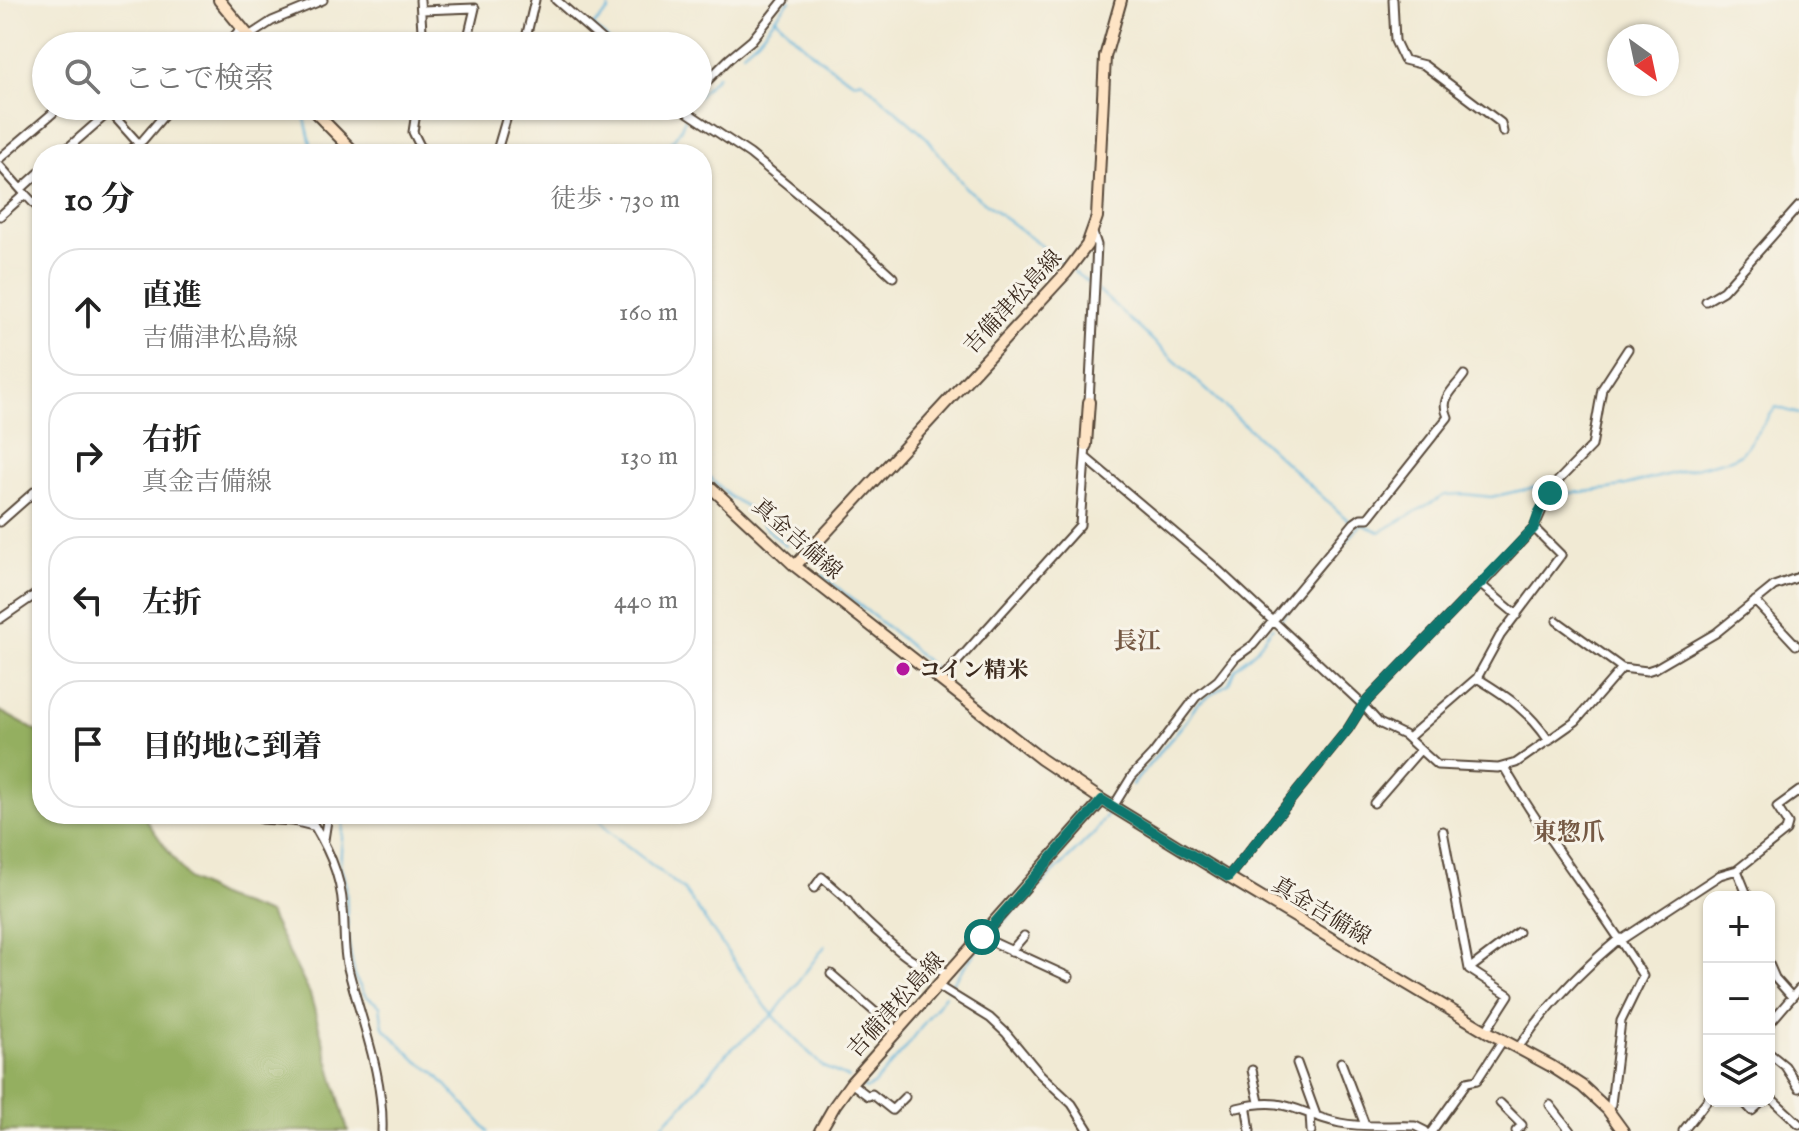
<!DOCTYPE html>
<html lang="ja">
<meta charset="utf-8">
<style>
body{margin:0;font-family:"IM FELL English","Noto Serif JP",serif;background:#f2f2f2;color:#222}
.controls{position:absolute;right:24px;bottom:24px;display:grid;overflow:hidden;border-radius:16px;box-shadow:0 2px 6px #0004}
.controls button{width:72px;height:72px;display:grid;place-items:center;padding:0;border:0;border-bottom:2px solid #e0e0e0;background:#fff;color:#222;font:40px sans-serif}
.compass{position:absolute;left:1607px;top:24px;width:72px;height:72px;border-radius:50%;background:#fff;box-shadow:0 2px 6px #0004;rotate:147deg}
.stop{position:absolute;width:24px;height:24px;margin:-18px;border:6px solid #0f766e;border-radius:50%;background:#fff}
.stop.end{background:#0f766e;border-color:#fff;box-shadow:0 2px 8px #0008}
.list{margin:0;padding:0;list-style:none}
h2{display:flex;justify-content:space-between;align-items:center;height:104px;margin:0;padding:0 32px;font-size:34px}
h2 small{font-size:26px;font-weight:400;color:#767676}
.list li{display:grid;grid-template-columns:52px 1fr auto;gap:24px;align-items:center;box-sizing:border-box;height:128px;margin:0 16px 16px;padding:0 16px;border:2px solid #e0e0e0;border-radius:32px}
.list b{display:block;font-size:30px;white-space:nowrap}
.list p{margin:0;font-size:26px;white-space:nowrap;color:#767676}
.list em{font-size:26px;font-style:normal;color:#767676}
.icon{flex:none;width:44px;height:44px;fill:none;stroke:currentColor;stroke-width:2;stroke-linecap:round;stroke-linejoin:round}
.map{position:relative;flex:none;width:1799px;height:1131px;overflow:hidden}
.search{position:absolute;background:#fff;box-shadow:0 2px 6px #0004;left:32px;top:32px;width:680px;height:88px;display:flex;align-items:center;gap:20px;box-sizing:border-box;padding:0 28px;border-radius:44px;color:#767676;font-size:30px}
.panel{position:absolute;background:#fff;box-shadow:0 2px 6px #0004;left:32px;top:144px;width:680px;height:680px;border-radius:32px}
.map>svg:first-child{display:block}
</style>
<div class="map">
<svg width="1799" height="1131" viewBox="0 0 1799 1131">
<rect width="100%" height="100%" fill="#f7f3e8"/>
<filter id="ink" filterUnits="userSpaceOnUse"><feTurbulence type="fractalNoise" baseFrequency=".0125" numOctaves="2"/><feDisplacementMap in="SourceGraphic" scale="16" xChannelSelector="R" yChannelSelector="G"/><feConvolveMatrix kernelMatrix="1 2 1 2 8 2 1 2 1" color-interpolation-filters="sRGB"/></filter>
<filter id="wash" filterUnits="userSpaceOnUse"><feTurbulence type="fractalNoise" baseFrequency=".006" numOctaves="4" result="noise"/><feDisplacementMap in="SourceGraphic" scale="32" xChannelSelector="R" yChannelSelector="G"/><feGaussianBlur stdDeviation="1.8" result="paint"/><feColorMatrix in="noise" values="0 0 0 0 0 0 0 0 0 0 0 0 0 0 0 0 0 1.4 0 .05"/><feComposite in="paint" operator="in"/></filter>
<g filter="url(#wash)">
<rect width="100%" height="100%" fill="#f1ead4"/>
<path fill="#94af60" stroke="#686c3f" stroke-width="2" d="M0,711L42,734V814H142L188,879L221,897L269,914L310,994L348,1131H0Z"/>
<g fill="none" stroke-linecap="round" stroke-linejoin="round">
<path stroke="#5fb3db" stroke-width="2" d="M609,0V10L593,26L616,46
M775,17C794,38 830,70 855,82L861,80L927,138L966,188L1066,265
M241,35L250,46
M743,52L758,39L790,0
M698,97L718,75
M302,106L312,148L325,149L342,154
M396,154L411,147L418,154
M663,154L680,130L687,114
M1074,272L1094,287
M1099,291L1350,522
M702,470L730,497L751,509L766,528L786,546
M1554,490L1571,493L1610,489L1731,459L1742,453L1776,407L1799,414
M822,575L902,639L939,673
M1278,623L1361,524L1380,532L1445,495L1464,494L1491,497L1536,487L1547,489
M1132,785L1187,720L1197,704L1229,683L1235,668L1254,652L1273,627
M344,814L340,865L346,885L348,941L355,978L365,995L380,1006L383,1027L416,1060L434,1072L488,1131
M594,814L608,831L684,890L767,1008L785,1028L822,1066L849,1078
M989,936L1096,831L1108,813
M947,989L985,940
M858,1083L866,1089L873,1085L905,1049L945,995
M656,1131L683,1105L727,1053L773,1015L825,946"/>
</g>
</g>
<g filter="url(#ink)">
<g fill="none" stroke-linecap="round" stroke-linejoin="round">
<defs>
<path id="street" d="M420,0L423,46
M556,0L609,46
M1393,0L1395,41L1404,60L1424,65L1501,123L1503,132
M422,10L475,8L466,46
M249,36L272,21L323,0
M226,46L242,27
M524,46L535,0
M698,90L729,59L752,40L784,0
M105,106L138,143
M417,106L413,132L424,154
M494,106L508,114
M678,106L750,154L828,218L893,277
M61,154L109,112
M125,154L143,140L172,106
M496,154L510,106
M0,158L61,106
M0,166L25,194L0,216
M21,189L42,170
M25,194L42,212
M1706,301L1723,291L1799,206
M1089,402L1097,245L1093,233
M1086,458L1214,566L1363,705L1379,723L1404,735L1437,765L1498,768L1516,763L1576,721L1622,668L1647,671L1656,668L1716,633L1774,586L1799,577
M0,522L42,485
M1481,585L1534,528
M1755,601L1796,645
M0,619L42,590
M1557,621L1622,668
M1477,678C1508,697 1528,710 1549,741
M940,681L1080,525L1086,445
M1408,738L1477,678L1500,636L1561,555L1534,528L1552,487L1592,446L1602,389L1628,349
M1504,767C1546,840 1599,904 1643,976L1621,1021L1611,1104L1607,1109
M1374,803L1420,750
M1113,807L1132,776L1152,755L1196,697L1218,680L1235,658L1253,645L1354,523L1361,518H1368L1448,417C1439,398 1453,391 1464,375
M258,814L261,819L293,821L313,826
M307,814C326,844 341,873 343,909C345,928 343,945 347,964C360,1019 384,1073 382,1131
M1443,831L1469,969L1509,995L1486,1031
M324,840L328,814
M1737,870L1786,831L1788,824L1777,807L1799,791
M1228,877L1348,729L1363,705L1476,588L1481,585L1517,615
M814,888L822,877L848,900C853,912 900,953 913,961C923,968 938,970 950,973
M982,937L1069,977
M1621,940L1720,875L1737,870L1748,897
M1011,951L1024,936
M1769,964L1775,978L1792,997
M1469,969L1518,932
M831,974L897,1031
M938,986L990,1018L1006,1033L1040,1074L1072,1104L1089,1131
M1769,1024L1799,989
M1518,1048C1547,1006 1580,971 1620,938
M1769,1053L1785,1066L1799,1088
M1341,1062L1365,1125
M1297,1063L1316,1115
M1252,1070L1259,1102
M851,1083L868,1096L872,1094L892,1110L905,1097
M1769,1096L1799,1124
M1743,1101L1752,1111L1763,1101
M1500,1103L1522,1125L1516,1131
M1550,1105L1570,1131
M1237,1108C1288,1095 1294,1113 1340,1123C1364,1128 1390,1125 1415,1126L1425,1131
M1247,1110L1250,1131
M1310,1114L1311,1131
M1432,1131L1467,1082L1477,1080L1503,1040
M1683,1131L1709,1098"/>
<path id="secondary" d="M219,0L257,46
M309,106L356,154
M1086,445L1089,402
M702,479L795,566L1041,759L1102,800L1228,877L1486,1031L1551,1066L1582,1086L1607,1109L1623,1131
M795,566L1066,273L1087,245L1097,217L1105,57L1121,0
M820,1131L835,1105L851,1083L1102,800"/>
</defs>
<use href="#street" stroke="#564739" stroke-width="11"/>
<use href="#secondary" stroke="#564739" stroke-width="14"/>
<use href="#street" stroke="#fff" stroke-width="7"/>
<use href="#secondary" stroke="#fee4c5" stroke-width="10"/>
</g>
</g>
<g fill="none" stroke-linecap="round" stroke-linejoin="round" filter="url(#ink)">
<path stroke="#0f766e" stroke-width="10" d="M982,937L1102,800L1228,877L1348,729L1363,705L1534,528L1539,512L1550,493"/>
</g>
<circle fill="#b5179e" stroke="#f7f3e8" stroke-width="3" cx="903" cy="669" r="8"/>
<g text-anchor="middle" stroke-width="6" stroke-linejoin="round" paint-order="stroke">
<g font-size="22" fill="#3b2a1e" stroke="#f7f3e8">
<text transform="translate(1012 301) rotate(-47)" y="8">吉備津松島線</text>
<text transform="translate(798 538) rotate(41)" y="8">真金吉備線</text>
<text transform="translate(1322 910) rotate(31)" y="8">真金吉備線</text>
<text transform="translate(895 1004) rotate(-48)" y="8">吉備津松島線</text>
</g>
<g font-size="22" font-weight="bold" fill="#3b2a1e" stroke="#f7f3e8" text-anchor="start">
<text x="919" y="677">コイン精米</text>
</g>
<g font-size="24" font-weight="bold" fill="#755944" stroke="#f7f3e8">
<text x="1137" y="649">長江</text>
<text x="1569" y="840">東惣爪</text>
</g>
</g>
</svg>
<div class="controls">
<button>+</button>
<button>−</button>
<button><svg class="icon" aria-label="layers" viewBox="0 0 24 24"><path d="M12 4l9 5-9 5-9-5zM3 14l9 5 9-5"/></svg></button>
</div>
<svg class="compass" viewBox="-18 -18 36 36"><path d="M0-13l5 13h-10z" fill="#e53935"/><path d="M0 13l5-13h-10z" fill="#767676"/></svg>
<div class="stop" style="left:982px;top:937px"></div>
<div class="stop end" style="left:1550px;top:493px"></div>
<div class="search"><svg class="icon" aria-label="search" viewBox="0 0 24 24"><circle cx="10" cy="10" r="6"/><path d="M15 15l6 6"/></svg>ここで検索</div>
<section class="panel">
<h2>10 分<small>徒歩 · 730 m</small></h2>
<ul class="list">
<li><svg class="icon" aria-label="ahead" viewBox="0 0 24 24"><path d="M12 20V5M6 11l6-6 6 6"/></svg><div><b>直進</b><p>吉備津松島線</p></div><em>160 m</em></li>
<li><svg class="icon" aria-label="right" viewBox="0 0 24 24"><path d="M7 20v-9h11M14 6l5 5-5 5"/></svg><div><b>右折</b><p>真金吉備線</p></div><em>130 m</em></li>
<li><svg class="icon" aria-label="left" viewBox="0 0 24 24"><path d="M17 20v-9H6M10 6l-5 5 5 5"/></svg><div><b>左折</b></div><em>440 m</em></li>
<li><svg class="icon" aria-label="arrive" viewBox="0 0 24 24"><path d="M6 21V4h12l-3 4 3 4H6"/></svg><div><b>目的地に到着</b></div></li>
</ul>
</section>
</div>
